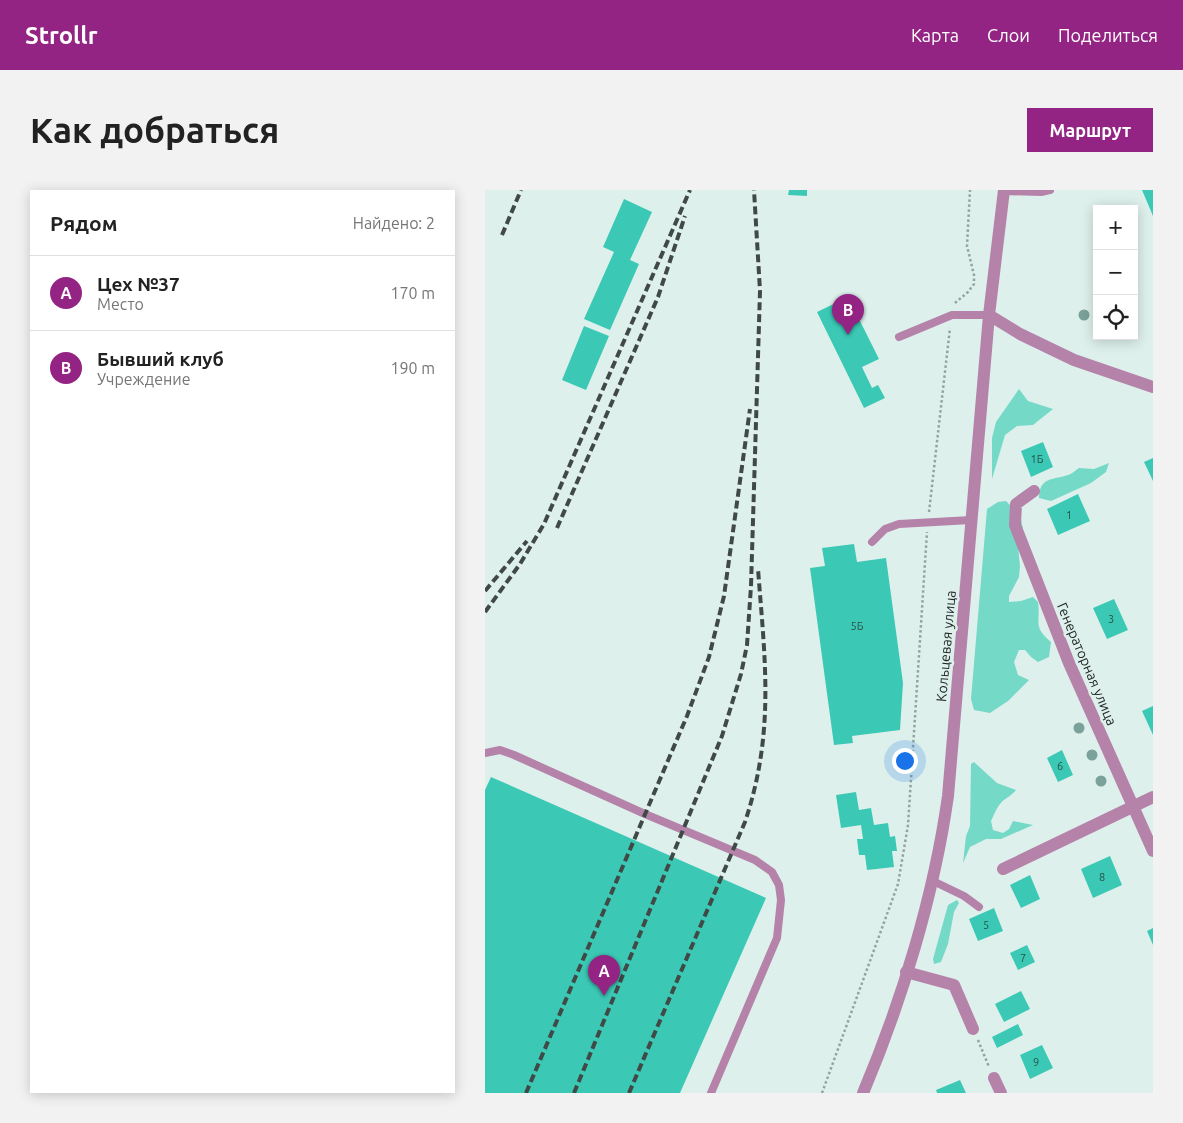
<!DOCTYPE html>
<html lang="ru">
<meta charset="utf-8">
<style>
body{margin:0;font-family:Ubuntu,sans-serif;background:#f2f2f2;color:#222}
.controls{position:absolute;right:15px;top:15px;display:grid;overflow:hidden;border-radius:0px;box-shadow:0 2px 12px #0003}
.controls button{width:45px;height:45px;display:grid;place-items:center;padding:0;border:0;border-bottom:1px solid #e0e0e0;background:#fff;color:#222;font:25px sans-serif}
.you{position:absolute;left:419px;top:570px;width:18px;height:18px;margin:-12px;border:4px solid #fff;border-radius:50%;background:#1a73e8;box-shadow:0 0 0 8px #1a73e833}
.badge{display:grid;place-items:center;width:32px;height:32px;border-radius:50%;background:#932484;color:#fff;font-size:16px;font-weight:700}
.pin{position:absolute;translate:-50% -41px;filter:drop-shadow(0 1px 2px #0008)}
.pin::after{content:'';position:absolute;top:26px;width:18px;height:15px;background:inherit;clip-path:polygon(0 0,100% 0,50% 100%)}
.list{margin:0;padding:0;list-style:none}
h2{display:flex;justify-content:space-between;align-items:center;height:65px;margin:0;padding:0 20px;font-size:21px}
h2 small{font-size:16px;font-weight:400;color:#767676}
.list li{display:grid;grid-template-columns:32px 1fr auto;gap:15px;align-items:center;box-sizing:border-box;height:75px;padding:0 20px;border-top:1px solid #e0e0e0}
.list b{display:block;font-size:19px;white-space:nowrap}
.list p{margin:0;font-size:16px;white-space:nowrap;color:#767676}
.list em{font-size:16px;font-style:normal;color:#767676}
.icon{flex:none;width:28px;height:28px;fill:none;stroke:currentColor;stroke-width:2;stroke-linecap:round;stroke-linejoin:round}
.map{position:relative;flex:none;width:668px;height:903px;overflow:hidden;border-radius:0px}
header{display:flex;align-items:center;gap:30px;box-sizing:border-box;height:70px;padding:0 25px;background:#932484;color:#fff}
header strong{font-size:24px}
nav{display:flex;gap:28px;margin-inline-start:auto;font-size:18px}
.intro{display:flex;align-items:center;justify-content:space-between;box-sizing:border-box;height:120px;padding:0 30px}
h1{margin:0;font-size:35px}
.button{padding:12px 22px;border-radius:0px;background:#932484;color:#fff;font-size:18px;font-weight:700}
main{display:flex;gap:30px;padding:0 30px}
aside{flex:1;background:#fff;border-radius:0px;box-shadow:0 2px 12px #0003}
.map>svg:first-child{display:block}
</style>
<header>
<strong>Strollr</strong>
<nav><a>Карта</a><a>Слои</a><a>Поделиться</a></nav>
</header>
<div class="intro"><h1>Как добраться</h1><a class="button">Маршрут</a></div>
<main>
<aside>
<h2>Рядом<small>Найдено: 2</small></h2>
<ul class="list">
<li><span class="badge">A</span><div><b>Цех №37</b><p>Место</p></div><em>170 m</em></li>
<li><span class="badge">B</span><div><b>Бывший клуб</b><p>Учреждение</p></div><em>190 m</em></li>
</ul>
</aside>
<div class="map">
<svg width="668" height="903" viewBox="0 0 668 903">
<rect width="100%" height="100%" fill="#def0ec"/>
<path fill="#75d9c8" d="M534,199L543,211L568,219L548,235L532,236L520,245L507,289V248L511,232Z
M624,273L621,282L606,293L566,311L554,308C554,286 570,290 583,285C587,284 591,280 594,278L609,279Z
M521,311L535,325L538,339L533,356L535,376L534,387L524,406V412L536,411L548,407L553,412C556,433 547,436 566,452L564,467L553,472L546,467L540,460H534L529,472L533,485L544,490L523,511L505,523L489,520L486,509L502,319L513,312Z
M489,572L512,593L531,600C527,605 524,606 519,610C513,614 509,625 506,631L508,640L518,643L524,639L528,631L548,635L516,649H501L485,657L478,673L481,646L485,636L486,574Z
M472,710L474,713L469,722L463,754L456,772L449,774L448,769L463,715Z"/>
<path fill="#3bc9b5" d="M304,0H322V6L303,5Z
M657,0H668V26Z
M139,9L167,22L145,70L154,74L125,140L99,129L129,62L118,57Z
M363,107L394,169L377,177L387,198L393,195L400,208L379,218L332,122Z
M99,136L124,146L101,200L77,190Z
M558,252L568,277L546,287L536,261Z
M668,268V291L659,272Z
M593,304L605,331L573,345L562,319Z
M369,354L372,372L401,368L418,493L415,540L367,546L368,553L349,555L325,378L340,376L337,358Z
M629,409L643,440L622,449L608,418Z
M668,516V545L657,521Z
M577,560L588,585L573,592L562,568Z
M6,587L281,708L195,903H0V600Z
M371,602L374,620L386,618L389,635L403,633L405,647L410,646L412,661H407L409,677L382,680L380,665H374L372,649H378L376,635L356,638L351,605Z
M625,666L637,695L608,708L596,679Z
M545,685L555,709L536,718L525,695Z
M509,718L518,741L493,751L484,729Z
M668,738V755L662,741Z
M542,755L550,772L533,780L525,763Z
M536,801L545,819L519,832L510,814Z
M533,834L538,845L512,858L507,847Z
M557,855L568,878L545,889L535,865Z
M475,890L481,903H452L451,900Z"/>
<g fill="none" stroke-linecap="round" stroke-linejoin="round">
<path stroke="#95a3a0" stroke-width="2.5" stroke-dasharray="2.5 2.5" stroke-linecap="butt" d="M470,113L483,102L489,94V85L482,56L485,0
M444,322L465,138
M493,850L504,877
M337,903L413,694L423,635L442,342"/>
<path stroke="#b583aa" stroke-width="8" d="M519,1L556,2L565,0
M414,147L467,125H504
M387,352L400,339L414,334L486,330
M0,563L15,560L29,565L160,624L270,670L287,682L294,695L296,710L292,748L226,903
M448,691L479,706L494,717"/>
<path stroke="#b583aa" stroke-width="12" d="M549,301L531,314L530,335L584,473L668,661
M518,679L668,607
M421,782L469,795L488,839
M509,888L516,903"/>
<path stroke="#b583aa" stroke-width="12" d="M504,125L535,144L589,170L668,197
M378,903C417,811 449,705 463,606L504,125L519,0"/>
<path stroke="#404946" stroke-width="4" stroke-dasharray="8 4" stroke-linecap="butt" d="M17,45L36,0
M72,338L173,107L200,26
M0,401L42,351
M0,422L35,374L59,334L205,0
M41,903L202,526L224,467L239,406L265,219
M89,903L237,546L256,484L262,455L266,396L275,101L269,0
M144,903L260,632C290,542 280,471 273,379"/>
</g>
<g fill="#7ba19b">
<circle cx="599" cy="125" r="5.5"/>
<circle cx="594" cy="538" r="5.5"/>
<circle cx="607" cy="565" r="5.5"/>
<circle cx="616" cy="591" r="5.5"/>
</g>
<g text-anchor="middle" stroke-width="5" stroke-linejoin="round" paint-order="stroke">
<g font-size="11" fill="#28514a">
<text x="552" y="273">1Б</text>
<text x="584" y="329">1</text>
<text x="626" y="433">3</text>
<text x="372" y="440">5Б</text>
<text x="575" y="580">6</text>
<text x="617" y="691">8</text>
<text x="501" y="739">5</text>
<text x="538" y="772">7</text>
<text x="551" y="876">9</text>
</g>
<g font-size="14" fill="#222927" stroke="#def0ec">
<text transform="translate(461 456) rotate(-85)" y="5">Кольцевая улица</text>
<text transform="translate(602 474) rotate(67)" y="5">Генераторная улица</text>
</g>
</g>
</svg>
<div class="controls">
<button>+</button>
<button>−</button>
<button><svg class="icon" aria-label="locate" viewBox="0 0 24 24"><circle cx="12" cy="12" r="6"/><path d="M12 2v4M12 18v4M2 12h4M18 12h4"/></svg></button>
</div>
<div class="you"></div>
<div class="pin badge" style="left:119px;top:806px">A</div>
<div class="pin badge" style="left:363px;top:145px">B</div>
</div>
</main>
